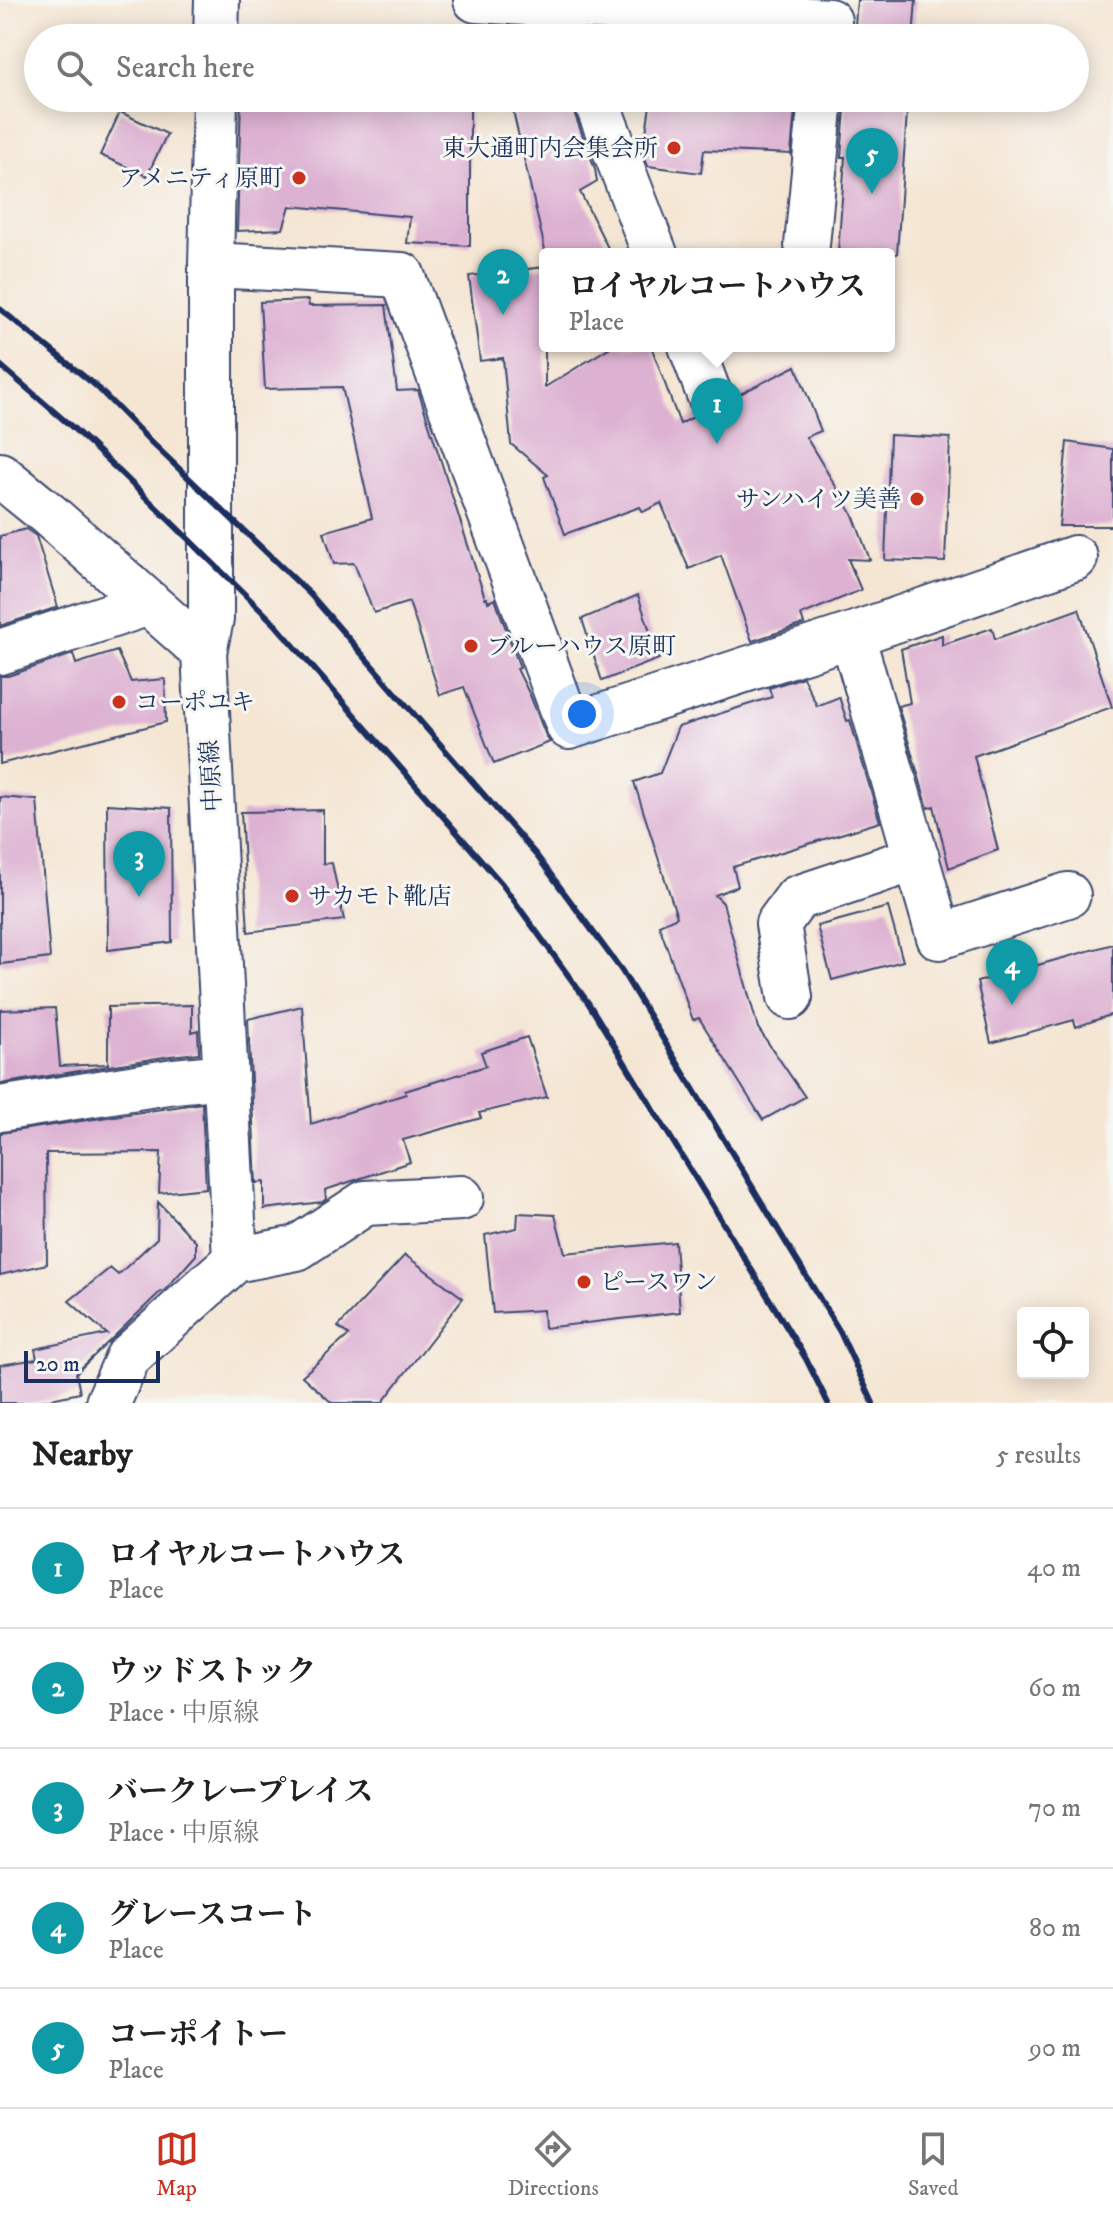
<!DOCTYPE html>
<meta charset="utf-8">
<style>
body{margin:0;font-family:"IM FELL DW Pica","Noto Serif JP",serif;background:#f6f6f6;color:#222}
.controls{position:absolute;right:24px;bottom:24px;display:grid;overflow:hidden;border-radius:8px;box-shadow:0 4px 20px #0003}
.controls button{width:72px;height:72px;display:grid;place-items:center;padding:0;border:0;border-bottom:2px solid #e0e0e0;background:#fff;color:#222;font:40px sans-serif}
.scale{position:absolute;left:24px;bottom:20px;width:136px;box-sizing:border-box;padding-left:8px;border:4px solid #1b2f5e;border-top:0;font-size:22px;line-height:28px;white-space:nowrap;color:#1b2f5e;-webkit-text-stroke:6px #f6f6f2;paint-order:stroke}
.you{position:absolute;left:582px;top:714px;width:28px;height:28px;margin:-20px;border:6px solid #fff;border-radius:50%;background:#1a73e8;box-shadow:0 0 0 12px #1a73e833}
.badge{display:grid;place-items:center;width:52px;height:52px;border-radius:50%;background:#c8321e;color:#fff;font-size:26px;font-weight:700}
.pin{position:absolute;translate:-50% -66px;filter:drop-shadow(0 2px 4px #0008)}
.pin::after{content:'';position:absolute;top:42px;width:28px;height:24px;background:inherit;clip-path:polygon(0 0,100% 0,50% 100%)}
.popup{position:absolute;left:539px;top:248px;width:356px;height:104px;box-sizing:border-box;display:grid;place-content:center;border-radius:8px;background:#fff;filter:drop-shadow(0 2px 6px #0005);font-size:26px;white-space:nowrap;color:#767676}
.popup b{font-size:30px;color:#222}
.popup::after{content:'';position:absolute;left:50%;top:100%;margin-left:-16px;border:16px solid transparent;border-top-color:#fff}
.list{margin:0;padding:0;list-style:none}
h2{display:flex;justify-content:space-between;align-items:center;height:104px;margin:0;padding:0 32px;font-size:34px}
h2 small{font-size:26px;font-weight:400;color:#767676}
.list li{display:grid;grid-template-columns:52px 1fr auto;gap:24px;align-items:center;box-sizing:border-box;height:120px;padding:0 32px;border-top:2px solid #e0e0e0}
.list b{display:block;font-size:30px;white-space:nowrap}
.list p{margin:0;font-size:26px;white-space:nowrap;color:#767676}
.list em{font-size:26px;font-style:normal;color:#767676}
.icon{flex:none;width:44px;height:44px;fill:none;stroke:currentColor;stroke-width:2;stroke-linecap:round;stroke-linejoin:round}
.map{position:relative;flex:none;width:1113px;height:1403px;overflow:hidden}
.search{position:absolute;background:#fff;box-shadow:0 4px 20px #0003;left:24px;right:24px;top:24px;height:88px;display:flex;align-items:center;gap:20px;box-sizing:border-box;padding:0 28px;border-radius:44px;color:#767676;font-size:30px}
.sheet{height:704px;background:#fff}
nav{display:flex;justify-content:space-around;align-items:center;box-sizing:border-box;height:112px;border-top:2px solid #e0e0e0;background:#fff;font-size:22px;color:#767676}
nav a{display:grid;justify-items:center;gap:4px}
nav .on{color:#c8321e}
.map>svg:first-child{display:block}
</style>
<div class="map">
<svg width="1113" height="1403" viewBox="0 0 1113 1403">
<rect width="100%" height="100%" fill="#f6f6f2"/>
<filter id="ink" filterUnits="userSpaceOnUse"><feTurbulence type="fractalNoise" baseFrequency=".0125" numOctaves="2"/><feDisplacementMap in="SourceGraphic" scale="16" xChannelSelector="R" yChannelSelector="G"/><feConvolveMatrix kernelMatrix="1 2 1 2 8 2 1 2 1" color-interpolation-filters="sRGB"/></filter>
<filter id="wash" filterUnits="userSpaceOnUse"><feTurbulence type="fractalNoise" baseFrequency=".006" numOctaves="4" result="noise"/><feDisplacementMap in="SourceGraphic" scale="32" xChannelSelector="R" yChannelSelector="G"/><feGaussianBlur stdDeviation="1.8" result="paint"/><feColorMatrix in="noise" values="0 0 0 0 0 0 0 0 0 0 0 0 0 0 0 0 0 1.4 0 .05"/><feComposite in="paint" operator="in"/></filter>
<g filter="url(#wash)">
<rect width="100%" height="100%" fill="#f5e6d4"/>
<g id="blocks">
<path fill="#ddb1d2" d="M857,0H916L913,38H854Z
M241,98H470V246L407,243L410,217L290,206L283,229L237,231Z
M510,98H571L572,107L595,169L597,182L580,192L611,254H546Z
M651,98H796L791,154L704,150L701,173L648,166L643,154Z
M846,98H908L897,254H838L845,157H841Z
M120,112L167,134L147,176L100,155Z
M545,267V387L612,346H651L680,424L697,415L706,419L718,417L729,409L734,397L796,366L821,431L806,437L853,515L870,560L848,559L861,590L801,615L804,624L752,641L721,555L689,569L661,503L643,512L640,507L565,534L544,477L548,475L511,444L503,358L480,361L469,276Z
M308,300L309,306L386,305L397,391L418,390L485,598H487L488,602L495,599L520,668L517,669L530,695L546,736L550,742L494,764L464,687L440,695L409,602L374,613L354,563L334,564L324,532L372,518L342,387L265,389L260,302Z
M890,435L950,438L945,562L885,560Z
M1067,442L1113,449V526H1059Z
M26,529L36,536L58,607L0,626V536Z
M638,595L659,659L602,681L582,619Z
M1079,609L1112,707L974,756L998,850L949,868L934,806L928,808L898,706L910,703L901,649L942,635V645L992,628L995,639Z
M117,651L131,682L165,679L166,722L0,764V676H8L73,654L76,664Z
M803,677L817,706L839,697L847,721L850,720L880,822L733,867L738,886L715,895L723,903L758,1028L805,1097L763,1120L699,1018L693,1020L659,925L677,917L634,782L660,773L678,727L772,697L769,688Z
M0,797L37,800L50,958L0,964Z
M107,804L171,808L172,942L108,950Z
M323,810V864L332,863L344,920L248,932L241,812Z
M888,907L903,961L832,980L817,926Z
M1113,944V1014L1076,1027L1074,1020L991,1043L977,982Z
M192,1005V1032L198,1030L199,1053L170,1056L0,1084V1010L55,1008L60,1066L108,1064V1007Z
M302,1006L311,1124L406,1094L405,1091L486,1066L481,1052L527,1037L547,1097L479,1113L481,1118L403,1140L410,1162L325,1190L326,1199L322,1202L264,1209V1182L256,1183L248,1019Z
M202,1103L206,1188L159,1193L161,1152L46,1153L47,1264L0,1275V1133Z
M158,1202L196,1242V1255L165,1290L158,1294L76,1373L80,1393L31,1403H0V1365L37,1359L35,1349L107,1334L69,1301L110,1268L118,1275L157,1238Z
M518,1213L555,1215L565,1253L675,1242L680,1312L544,1328L543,1310L493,1313L485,1235L517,1228Z
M405,1255L463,1298L382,1403H332L302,1376L349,1335L338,1327Z"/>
</g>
</g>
<g filter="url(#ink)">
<use href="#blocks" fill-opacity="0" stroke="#3c4a70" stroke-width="2"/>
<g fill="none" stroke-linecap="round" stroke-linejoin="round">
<defs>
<path id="minor" d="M476,0L829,21L827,38
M216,38L217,0
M595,98L655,254
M807,245L821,98
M211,265L402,275L569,727L852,635L1075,558
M691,346L709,394
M0,475L48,514L204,652
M852,635L939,937L1068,895
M0,652L149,603
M790,997L778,924L797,898L917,858
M0,1109L174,1081L226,1076
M235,1260L297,1248L365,1203L461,1198
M108,1403L128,1357L235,1260L204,652L211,619V265L215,98"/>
</defs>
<use href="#minor" stroke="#3c4a70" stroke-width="48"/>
<use href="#minor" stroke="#fff" stroke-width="44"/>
<path stroke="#1b2f5e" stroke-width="6" d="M0,309L96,386L149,440L310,594L537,856L622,971L840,1332L873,1403
M0,365L72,427L119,471L274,623L502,884L589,1004L806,1359L828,1403"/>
</g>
</g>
<g fill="#c8321e" stroke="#f6f6f2" stroke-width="3">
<circle cx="674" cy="148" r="8"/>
<circle cx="299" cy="178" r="8"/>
<circle cx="917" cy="499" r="8"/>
<circle cx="471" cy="646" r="8"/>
<circle cx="119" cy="702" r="8"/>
<circle cx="292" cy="896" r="8"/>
<circle cx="584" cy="1282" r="8"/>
</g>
<g text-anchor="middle" stroke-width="6" stroke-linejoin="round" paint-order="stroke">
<g font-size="24" fill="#1b2f5e" stroke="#f6f6f2" text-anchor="start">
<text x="658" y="156" text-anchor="end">東大通町内会集会所</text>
<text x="283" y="186" text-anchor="end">アメニティ原町</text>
<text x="901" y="507" text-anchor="end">サンハイツ美善</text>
<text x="487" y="654">ブルーハウス原町</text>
<text x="135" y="710">コーポユキ</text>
<text x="308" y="904">サカモト靴店</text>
<text x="600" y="1290">ピースワン</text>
</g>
<g font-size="24" fill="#1b2f5e" stroke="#f6f6f2">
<text transform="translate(211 776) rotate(-93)" y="8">中原線</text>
</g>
</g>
</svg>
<div class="controls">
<button><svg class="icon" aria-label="locate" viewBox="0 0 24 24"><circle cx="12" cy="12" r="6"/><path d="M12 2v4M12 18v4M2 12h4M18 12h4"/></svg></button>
</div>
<div class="scale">20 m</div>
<div class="you"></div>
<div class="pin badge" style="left:717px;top:444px;background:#0f9aa8">1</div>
<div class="popup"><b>ロイヤルコートハウス</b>Place</div>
<div class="pin badge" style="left:503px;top:315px;background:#0f9aa8">2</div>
<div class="pin badge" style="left:139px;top:897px;background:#0f9aa8">3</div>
<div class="pin badge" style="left:1012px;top:1005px;background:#0f9aa8">4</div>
<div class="pin badge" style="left:872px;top:194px;background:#0f9aa8">5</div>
<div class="search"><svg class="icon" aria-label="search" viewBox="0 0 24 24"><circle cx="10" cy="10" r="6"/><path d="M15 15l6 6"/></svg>Search here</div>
</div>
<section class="sheet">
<h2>Nearby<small>5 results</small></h2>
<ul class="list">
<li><span class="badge" style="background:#0f9aa8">1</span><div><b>ロイヤルコートハウス</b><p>Place</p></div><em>40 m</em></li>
<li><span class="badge" style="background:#0f9aa8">2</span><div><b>ウッドストック</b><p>Place · 中原線</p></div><em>60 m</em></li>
<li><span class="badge" style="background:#0f9aa8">3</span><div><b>バークレープレイス</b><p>Place · 中原線</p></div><em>70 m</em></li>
<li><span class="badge" style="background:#0f9aa8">4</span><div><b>グレースコート</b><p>Place</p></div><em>80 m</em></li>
<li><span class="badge" style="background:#0f9aa8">5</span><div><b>コーポイトー</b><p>Place</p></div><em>90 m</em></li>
</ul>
</section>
<nav>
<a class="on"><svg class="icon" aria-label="map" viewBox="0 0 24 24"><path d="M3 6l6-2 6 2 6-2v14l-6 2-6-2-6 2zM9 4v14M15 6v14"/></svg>Map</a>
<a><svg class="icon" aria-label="directions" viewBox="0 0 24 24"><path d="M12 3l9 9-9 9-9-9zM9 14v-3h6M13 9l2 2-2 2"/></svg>Directions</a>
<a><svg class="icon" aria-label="saved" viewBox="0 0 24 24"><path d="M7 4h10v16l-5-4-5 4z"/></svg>Saved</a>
</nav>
